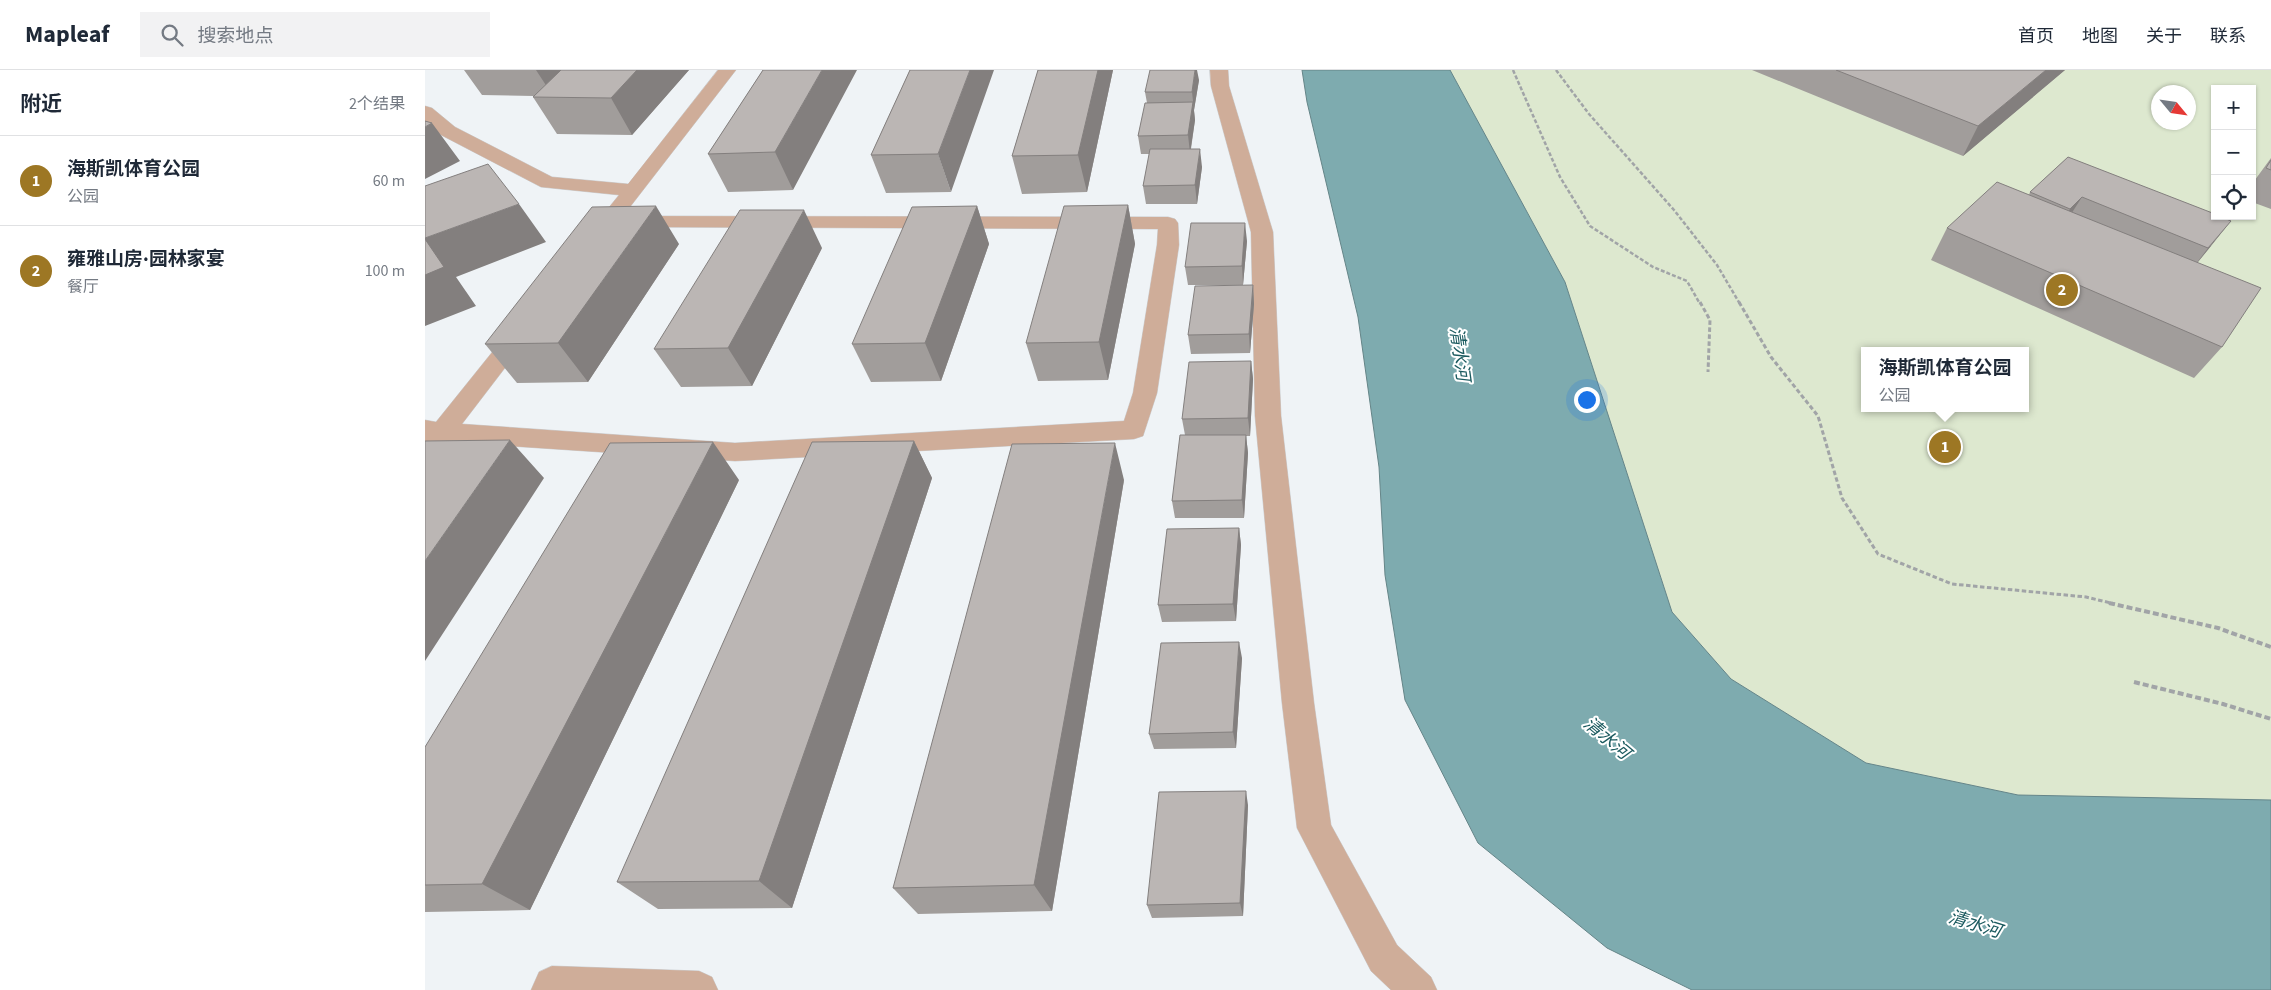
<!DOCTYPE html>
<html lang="zh">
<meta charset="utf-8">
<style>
body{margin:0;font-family:"Source Sans 3","Noto Sans SC",sans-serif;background:#f2f2f3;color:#1f2937}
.controls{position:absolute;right:15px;top:15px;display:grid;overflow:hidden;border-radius:0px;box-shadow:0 1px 4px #0004}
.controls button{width:45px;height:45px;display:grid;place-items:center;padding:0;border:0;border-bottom:1px solid #e0e1e3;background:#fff;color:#1f2937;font:25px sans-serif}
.compass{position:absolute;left:1726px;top:15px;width:45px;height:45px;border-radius:50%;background:#fff;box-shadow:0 1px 4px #0004;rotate:119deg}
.you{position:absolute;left:1161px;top:329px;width:18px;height:18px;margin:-12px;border:4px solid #fff;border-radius:50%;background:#1a73e8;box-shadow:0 0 0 8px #1a73e833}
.badge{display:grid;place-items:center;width:32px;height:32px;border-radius:50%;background:#9d7724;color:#fff;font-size:16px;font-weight:700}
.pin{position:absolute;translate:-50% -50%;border:2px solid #fff;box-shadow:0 1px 5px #0006}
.popup{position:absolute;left:1436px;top:277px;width:168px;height:65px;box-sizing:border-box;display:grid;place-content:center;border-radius:0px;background:#fff;filter:drop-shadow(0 1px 4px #0005);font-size:16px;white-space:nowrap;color:#747a83}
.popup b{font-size:19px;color:#1f2937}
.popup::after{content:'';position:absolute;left:50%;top:100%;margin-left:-10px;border:10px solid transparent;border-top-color:#fff}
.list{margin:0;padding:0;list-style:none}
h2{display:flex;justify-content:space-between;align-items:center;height:65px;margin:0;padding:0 20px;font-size:21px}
h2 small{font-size:16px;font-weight:400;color:#747a83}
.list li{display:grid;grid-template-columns:32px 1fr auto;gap:15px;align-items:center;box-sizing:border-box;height:90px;padding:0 20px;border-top:1px solid #e0e1e3}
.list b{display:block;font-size:19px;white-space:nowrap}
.list p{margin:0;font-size:16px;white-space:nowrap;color:#747a83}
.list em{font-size:16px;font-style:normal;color:#747a83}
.icon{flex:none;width:28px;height:28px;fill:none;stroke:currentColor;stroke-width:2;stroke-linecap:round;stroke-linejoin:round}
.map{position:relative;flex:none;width:1846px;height:920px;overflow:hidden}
header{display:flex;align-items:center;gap:30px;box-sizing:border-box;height:70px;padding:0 25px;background:#fff;border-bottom:1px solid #e0e1e3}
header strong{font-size:24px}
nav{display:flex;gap:28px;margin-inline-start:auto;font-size:18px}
.search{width:350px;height:45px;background:#f2f2f3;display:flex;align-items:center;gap:12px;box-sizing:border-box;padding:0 18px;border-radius:0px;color:#747a83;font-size:19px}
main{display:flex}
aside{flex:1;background:#fff}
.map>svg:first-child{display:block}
</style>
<header>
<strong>Mapleaf</strong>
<div class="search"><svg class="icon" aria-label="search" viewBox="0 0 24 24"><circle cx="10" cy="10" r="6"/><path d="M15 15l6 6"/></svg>搜索地点</div>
<nav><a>首页</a><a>地图</a><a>关于</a><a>联系</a></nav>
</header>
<main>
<aside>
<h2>附近<small>2个结果</small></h2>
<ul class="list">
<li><span class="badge">1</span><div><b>海斯凯体育公园</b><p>公园</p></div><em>60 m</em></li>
<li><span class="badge">2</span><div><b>雍雅山房·园林家宴</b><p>餐厅</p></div><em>100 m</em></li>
</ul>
</aside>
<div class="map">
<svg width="1846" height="920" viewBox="0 0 1846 920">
<rect width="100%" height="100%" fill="#eff3f6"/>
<path fill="#dde8cf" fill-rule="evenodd" d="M1025,0H1846V730L1593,725L1441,693L1306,609L1247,542L1140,212ZM1790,19H1827V146H1790ZM1734,22H1764V52H1734ZM1440,281H1600V338H1440Z"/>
<path fill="#7eabaf" stroke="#658588" d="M877,0H1025L1140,212L1247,542L1306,609L1441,693L1593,725L1846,730V920H1267L1182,878L1053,773L980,630L960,505L954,397L933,247L882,32Z"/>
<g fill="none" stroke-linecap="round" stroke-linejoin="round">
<defs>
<path id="minor" d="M293,0H311L198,146L743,147L750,149L753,153L754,175L732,323L718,366L709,369L310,391L24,372L9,391L0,393V350L11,352L89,255L97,252L105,255L109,260L37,354L310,373L699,351L708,323L732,175L733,159L203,157L196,155L193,152C185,163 182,170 168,166L164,162L194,125L116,117L16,65L0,51V36L7,38L30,57L127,107L203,114Z
M785,0H803L804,16L848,162L856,346L889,633L906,755L972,875L1006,907L1012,920H966L946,901L872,758L857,633L830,346L826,162L786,16Z
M127,896L274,901L287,907L293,920H106L114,902Z"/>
</defs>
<use href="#minor" stroke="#cccfd2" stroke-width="1"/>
<path stroke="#a1a4a7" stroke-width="2.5" stroke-dasharray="4 2" stroke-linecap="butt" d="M1088,0L1135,107L1165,156L1228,197L1262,211L1275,234
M1131,0L1164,44L1249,140L1292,195L1315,234"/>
<path stroke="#a1a4a7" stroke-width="3" stroke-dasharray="4.5 2.5" stroke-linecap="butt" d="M1275,232L1285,250L1283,302
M1314,232L1346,287L1393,346L1417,428L1453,484L1527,514L1661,527L1690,534"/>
<path stroke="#a1a4a7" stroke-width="4" stroke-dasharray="6 3" stroke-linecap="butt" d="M1684,533L1793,558L1846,577
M1709,612L1798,634L1846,649"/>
<use href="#minor" fill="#cfad99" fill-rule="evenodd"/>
</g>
<path fill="#a19d9b" d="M39,0H264L207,65L132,64L108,27L109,26L57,25Z
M338,0L368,120L303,122L283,84Z
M485,0L526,122L461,123L446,85Z
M613,0H688L662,122L597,124L587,86Z
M1327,0H1640L1538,86Z
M774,10L769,40L770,50L766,79L777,97L772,134H721L718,116L725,84H716L713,66L722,33L720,22Z
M1643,87L1786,176L1772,193L1797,277L1769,308L1506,190L1522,158L1604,125L1605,122Z
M1846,88V139L1827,132V114Z
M703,135L710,174L683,310L613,311L601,273Z
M552,136L564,174L516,311L446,312L427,274Z
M822,171L818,215H763L760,197Z
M254,174L163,312L92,313L60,274Z
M397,178L327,316L256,317L229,279Z
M828,215L829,234L825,283L766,284L763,265Z
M826,291L828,309L825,366H821L823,383L819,448H750L747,431L760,365L757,349Z
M489,371L507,408L367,838L233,839L192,812Z
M314,410L105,840L0,842V677Z
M699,410L627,841L493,844L468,818Z
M814,458L816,475L811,551L737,552L733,535Z
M817,588L811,678L729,679L724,664Z
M823,735L818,846L727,848L722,835Z"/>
<path fill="#837f7e" d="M111,0H154L128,26Z
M212,0H264L207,65L186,28Z
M397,0H432L368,120L350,82Z
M545,0H569L526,122L513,84Z
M673,0H688L662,122L653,85Z
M770,0H772L774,10L769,40L767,22Z
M1621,0H1640L1538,86L1553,56Z
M768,32L770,50L765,83L763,65Z
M7,53L35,91L0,109V57Z
M775,79L777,97L772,134L770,115Z
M1657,127L1641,152L1629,164L1645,139Z
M94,134L121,172L31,207L51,236L0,256V168Z
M703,135L710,174L683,310L674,272Z
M231,136L254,174L163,312L133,273Z
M552,136L564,174L516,311L500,273Z
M379,140L397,178L327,316L303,278Z
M1806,151L1786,176L1764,203L1783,178Z
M820,153L822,171L818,215L817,196Z
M828,215L829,234L825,283L824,264Z
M826,291L828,309L825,366L823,348Z
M821,365L823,383L819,448L817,430Z
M85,370L119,408L0,591V491Z
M489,371L507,408L367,838L334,811Z
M288,372L314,410L105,840L57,814Z
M690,373L699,410L627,841L609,815Z
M814,458L816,475L811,551L808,534Z
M814,572L817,588L811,678L808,662Z
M821,721L823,735L818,846L815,833Z"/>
<path fill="#bbb6b4" stroke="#837f7e" d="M136,0H212L186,28L108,27Z
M338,0H397L350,82L283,84Z
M485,0H545L513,84L446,85Z
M613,0H673L653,85L587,86Z
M725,0H770L767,22H720Z
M1411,0H1621L1553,56Z
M768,32L763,65L713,66L720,33Z
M0,51L7,53L0,57Z
M725,79H775L770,115L718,116Z
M1643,87L1790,144V146H1794L1806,151L1783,178L1657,127L1645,139L1605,122Z
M1846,90V100L1841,98Z
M63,94L94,134L0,168V116Z
M1572,112L1836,218L1797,277L1522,158Z
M703,135L674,272L601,273L639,136Z
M231,136L133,273L60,274L167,137Z
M552,136L500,273L427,274L487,137Z
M315,140H379L303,278L229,279Z
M766,153H820L817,196L760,197Z
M0,169L19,197L0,205Z
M828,215L824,264L763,265L770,216Z
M826,291L823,348L757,349L764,292Z
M755,365H821L817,430L747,431Z
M85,370L0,491V371Z
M489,371L334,811L192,812L387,372Z
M288,372L57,814L0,815V677L185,373Z
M690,373L609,815L468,818L587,374Z
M814,458L808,534L733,535L742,459Z
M814,572L808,662L724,664L736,573Z
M821,721L815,833L722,835L734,722Z"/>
<g text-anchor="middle" stroke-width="4" stroke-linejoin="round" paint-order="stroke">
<g font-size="18" font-style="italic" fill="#1b5a5f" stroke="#fff">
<text transform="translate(1035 284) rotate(82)" y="6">清水河</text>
<text transform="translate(1182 668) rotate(40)" y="6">清水河</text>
<text transform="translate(1550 854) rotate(17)" y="6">清水河</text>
</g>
</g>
</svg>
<div class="controls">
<button>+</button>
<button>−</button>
<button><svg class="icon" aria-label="locate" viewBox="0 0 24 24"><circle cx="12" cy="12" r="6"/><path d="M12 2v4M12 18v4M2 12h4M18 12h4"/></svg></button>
</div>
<svg class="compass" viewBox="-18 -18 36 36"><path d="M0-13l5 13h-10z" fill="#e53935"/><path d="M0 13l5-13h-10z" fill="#747a83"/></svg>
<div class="you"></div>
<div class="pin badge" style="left:1520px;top:377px">1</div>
<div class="popup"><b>海斯凯体育公园</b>公园</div>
<div class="pin badge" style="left:1637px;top:220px">2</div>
</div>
</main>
